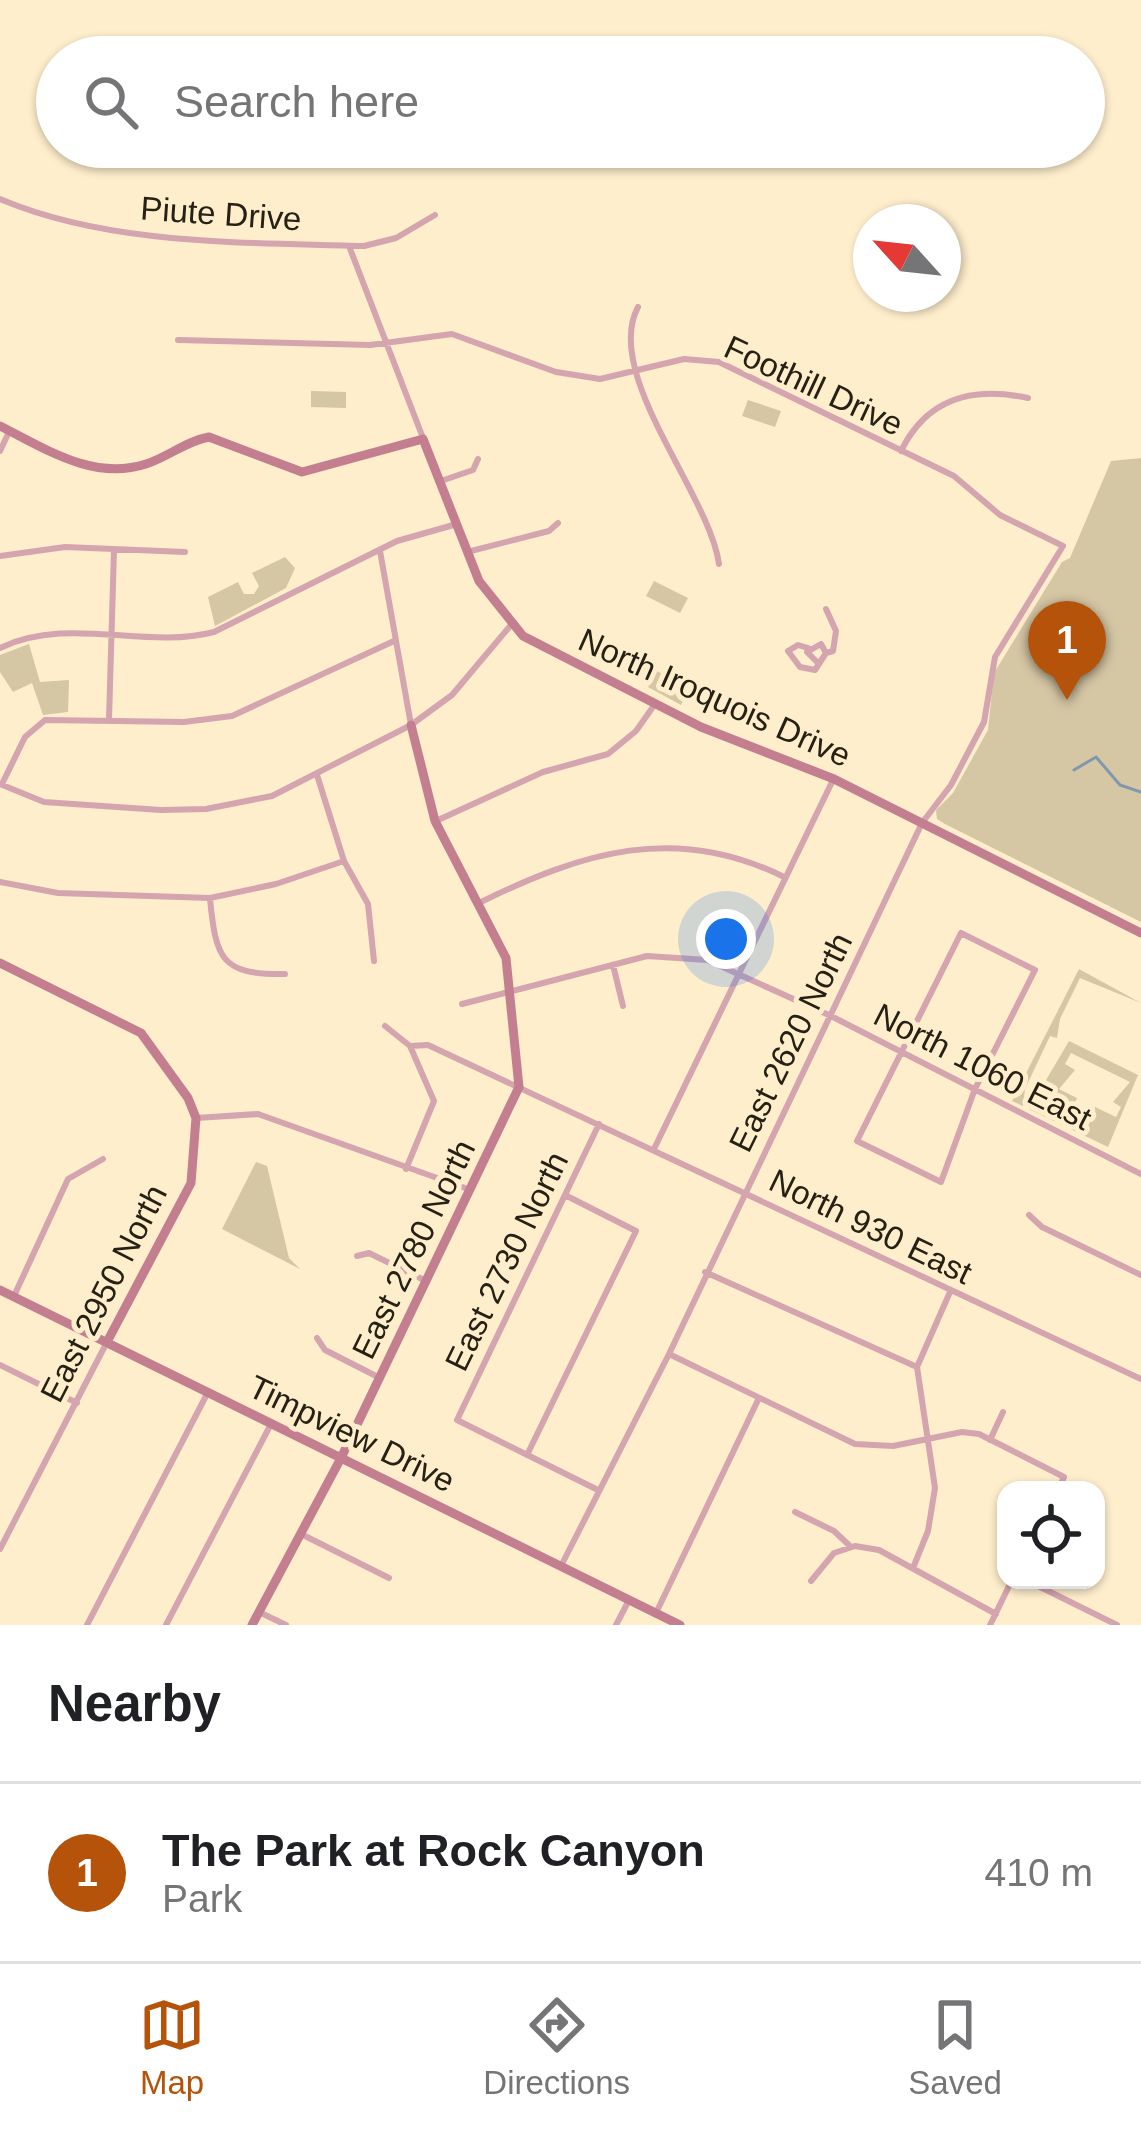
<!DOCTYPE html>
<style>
body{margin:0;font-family:Helvetica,sans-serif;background:#f6f6f6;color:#202124}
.controls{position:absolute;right:36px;bottom:36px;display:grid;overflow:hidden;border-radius:24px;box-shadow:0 3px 9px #0004}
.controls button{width:108px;height:108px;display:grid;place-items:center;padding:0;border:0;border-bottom:3px solid #e0e0e0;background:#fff;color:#202124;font:60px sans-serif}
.compass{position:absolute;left:853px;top:204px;width:108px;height:108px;border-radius:50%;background:#fff;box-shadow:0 3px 9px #0004;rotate:297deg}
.you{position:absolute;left:726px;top:939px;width:42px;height:42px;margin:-30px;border:9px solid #fff;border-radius:50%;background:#1a73e8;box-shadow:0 0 0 18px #1a73e833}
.badge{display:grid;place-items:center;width:78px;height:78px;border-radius:50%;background:#b45309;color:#fff;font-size:39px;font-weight:700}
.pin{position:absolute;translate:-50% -99px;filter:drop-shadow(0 3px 6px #0008)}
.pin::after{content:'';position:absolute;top:63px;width:42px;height:36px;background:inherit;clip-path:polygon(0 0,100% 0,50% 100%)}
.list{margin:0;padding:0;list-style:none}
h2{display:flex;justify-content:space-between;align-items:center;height:156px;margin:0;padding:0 48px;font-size:51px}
h2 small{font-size:39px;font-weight:400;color:#757577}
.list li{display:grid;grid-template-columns:78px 1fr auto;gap:36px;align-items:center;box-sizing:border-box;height:180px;padding:0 48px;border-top:3px solid #e0e0e0}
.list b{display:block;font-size:45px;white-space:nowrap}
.list p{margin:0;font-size:39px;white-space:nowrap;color:#757577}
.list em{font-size:39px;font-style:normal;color:#757577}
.icon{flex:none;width:66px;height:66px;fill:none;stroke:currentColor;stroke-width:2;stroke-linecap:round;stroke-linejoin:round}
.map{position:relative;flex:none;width:1141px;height:1625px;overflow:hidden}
.search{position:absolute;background:#fff;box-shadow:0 3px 9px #0004;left:36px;right:36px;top:36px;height:132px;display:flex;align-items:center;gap:30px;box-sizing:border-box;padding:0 42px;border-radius:66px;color:#757577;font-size:45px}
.sheet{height:336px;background:#fff}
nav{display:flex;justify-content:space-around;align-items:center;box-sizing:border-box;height:168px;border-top:3px solid #e0e0e0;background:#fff;font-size:33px;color:#757577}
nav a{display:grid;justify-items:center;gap:6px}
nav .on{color:#b45309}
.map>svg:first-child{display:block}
</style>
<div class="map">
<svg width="1141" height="1625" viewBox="0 0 1141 1625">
<rect width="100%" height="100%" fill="#feeecc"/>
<path fill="#d5c6a4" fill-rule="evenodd" d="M311,391L346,392V408L311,407Z
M748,400L781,411L775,427L742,416Z
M1141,458V922L945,824L937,819L936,810L953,793L988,730L994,673L1062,562L1070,558L1111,461Z
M285,557L295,568L286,588L215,626L208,597L238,582L244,594H254L259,586L252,573Z
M654,581L688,598L680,613L646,596Z
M29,644L40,682L69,680L68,712L43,715L32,683L13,692L0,672V655Z
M657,671L689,689L681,705L648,687Z
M1079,969L1141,1003L1080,978L1060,1019L1057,1038L1050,1036L1025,1089L1023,1106L1012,1101Z
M1069,1041L1138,1075L1108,1147L1029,1109ZM1071,1053L1130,1082L1113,1102L1121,1107L1116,1117L1095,1107L1088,1120L1071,1112L1077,1098L1059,1089L1075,1070L1065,1064Z
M256,1162L267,1166L289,1258L300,1269L222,1229Z"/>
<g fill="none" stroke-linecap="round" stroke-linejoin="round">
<path stroke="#8097af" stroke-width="3" d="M1074,770L1096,757L1120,785L1141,792"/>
<path stroke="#d4a4af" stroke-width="6" d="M0,199C111,246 245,242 364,246L396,238L435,215
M349,246L423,438
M638,307C602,374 710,495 719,564
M178,340L370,345L452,334L556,372L600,379L684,359L719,362L954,476L1000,515L1063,546L995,657L984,722L951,785L922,823L669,1354L561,1566
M0,451L9,432
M901,451C927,398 972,386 1028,398
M441,481L473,470L478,459
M380,551L411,725
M467,552L549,531L558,523
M0,556L65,547L185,552
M0,648C69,615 144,650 214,632L397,541L457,524
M808,648L798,645L788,651L800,667L815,670L826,653L821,644L807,652L818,663
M826,653L833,651L836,631L826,609
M109,719L114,550
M317,775L344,861L368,904L374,961
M0,784L44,802L161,810L206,809L272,796L411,725L452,695L511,625
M2,784L25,737L45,720L184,722L232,716L394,641
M436,821L543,772L608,754L636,731L655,704
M0,882L58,893L210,898L276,884L344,861
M210,899C216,959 221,975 285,974
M479,903C582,852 676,823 784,877
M961,933L1035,970L975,1089L941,1182L857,1141Z
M613,965L623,1006
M462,1004L647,956L707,960L831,1016L1141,1174
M385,1026L410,1046L428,1045L1141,1379
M196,1118L258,1114L468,1189
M654,1149L833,780
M406,1169L434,1101L410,1046
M1029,1215L1042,1227L1141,1275
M357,1256L369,1253L424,1280
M705,1272L917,1367
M14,1296L68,1179L103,1159
M317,1338L325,1350L380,1378
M669,1354L855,1444L893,1446L962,1432L979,1434L1064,1477L1058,1490
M0,1365L77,1403
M990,1440L1003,1412
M527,1455L636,1231L565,1195
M598,1490L457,1420L599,1124
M795,1512L834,1531L851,1547
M301,1534L389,1578
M0,1549L107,1342
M913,1568L928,1531L935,1488L917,1367L950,1292
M1026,1580L1117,1625
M811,1581L834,1553L855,1546L879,1550L996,1614
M259,1612L286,1625
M656,1613L758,1400
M87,1625L207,1394
M166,1625L271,1424
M616,1625L628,1602
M990,1625L1012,1580"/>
<path stroke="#c37f90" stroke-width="9" d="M0,426C46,449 93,481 146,464C168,457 186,441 209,437L302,472L423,439L479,581L523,636L701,727L834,779L1141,933
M0,963L141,1033L188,1098L196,1118L191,1183L107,1342
M0,1290L680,1625
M252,1625L341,1458L519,1087L506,958L435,821L411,725"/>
</g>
<g text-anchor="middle" stroke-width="10" stroke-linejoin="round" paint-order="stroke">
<g font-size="33" fill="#262114" stroke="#feeecc">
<text transform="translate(221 213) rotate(4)" y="12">Piute Drive</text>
<text transform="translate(814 385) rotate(25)" y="12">Foothill Drive</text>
<text transform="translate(715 697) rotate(24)" y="12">North Iroquois Drive</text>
<text transform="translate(790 1042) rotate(-64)" y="12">East 2620 North</text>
<text transform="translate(983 1066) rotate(27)" y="12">North 1060 East</text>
<text transform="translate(871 1226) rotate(26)" y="12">North 930 East</text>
<text transform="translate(413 1249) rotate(-64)" y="12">East 2780 North</text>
<text transform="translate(506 1261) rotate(-64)" y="12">East 2730 North</text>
<text transform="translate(103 1293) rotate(-63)" y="12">East 2950 North</text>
<text transform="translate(352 1433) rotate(26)" y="12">Timpview Drive</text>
</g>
</g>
</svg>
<div class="controls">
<button><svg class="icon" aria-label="locate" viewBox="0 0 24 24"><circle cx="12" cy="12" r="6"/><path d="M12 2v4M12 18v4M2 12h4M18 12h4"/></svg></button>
</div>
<svg class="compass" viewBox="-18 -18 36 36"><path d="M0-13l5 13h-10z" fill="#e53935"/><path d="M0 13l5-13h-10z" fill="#757577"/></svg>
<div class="you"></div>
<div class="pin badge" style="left:1067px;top:700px">1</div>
<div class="search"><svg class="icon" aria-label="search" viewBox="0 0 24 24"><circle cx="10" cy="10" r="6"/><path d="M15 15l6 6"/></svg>Search here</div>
</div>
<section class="sheet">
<h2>Nearby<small></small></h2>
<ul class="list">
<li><span class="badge">1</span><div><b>The Park at Rock Canyon</b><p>Park</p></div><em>410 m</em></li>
</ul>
</section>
<nav>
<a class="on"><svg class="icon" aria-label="map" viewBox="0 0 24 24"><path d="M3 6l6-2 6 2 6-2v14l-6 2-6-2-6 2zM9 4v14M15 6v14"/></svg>Map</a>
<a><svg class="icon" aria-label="directions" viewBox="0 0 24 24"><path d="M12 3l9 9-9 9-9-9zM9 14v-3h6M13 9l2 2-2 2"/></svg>Directions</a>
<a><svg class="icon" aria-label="saved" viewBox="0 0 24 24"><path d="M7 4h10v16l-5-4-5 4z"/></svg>Saved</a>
</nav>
